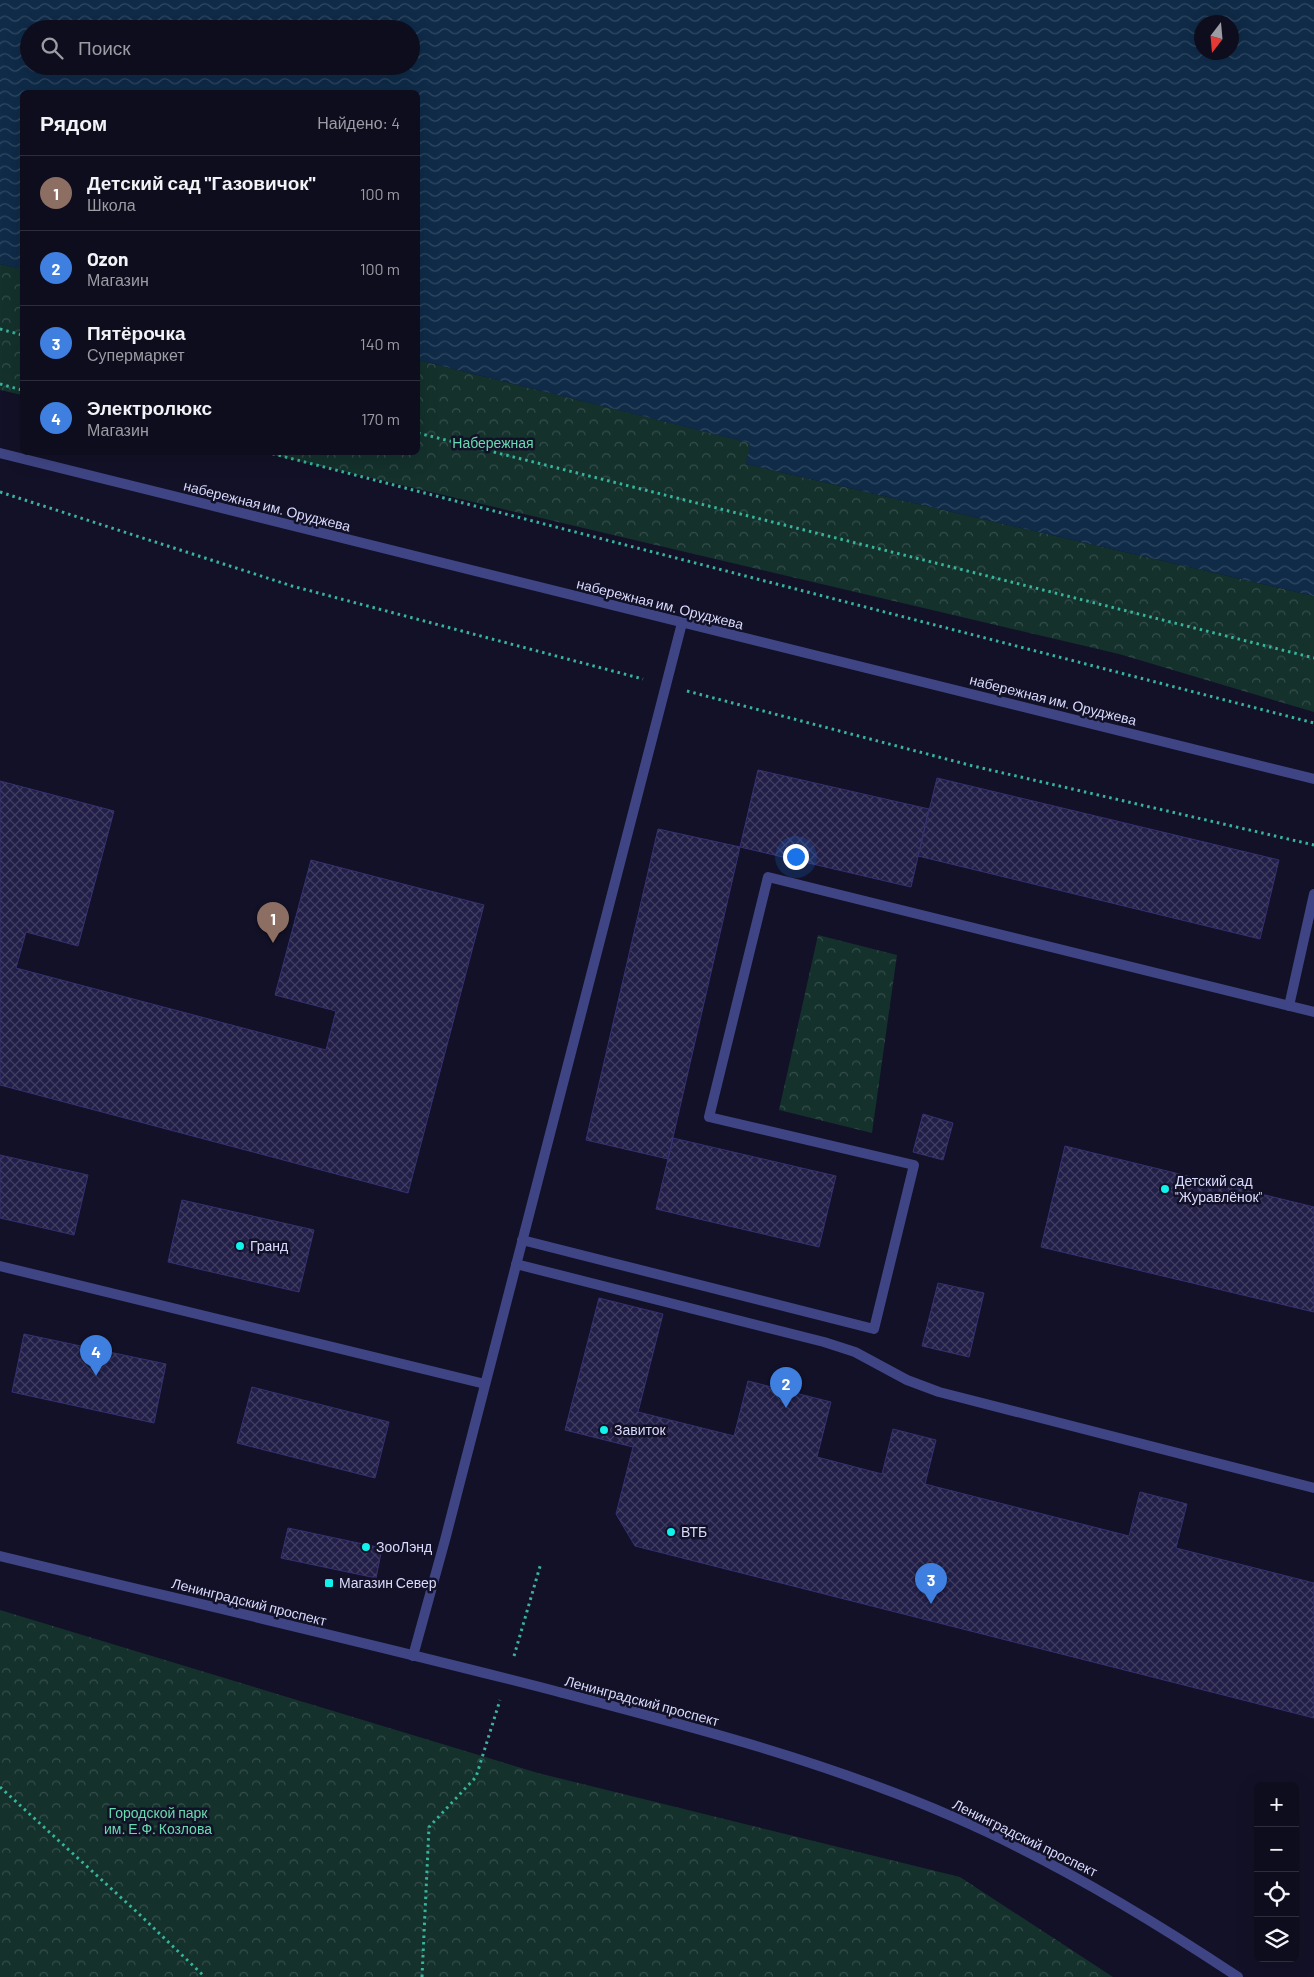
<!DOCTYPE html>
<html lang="ru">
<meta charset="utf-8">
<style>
body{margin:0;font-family:Barlow,sans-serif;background:#1c1b2a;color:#f1f3f6}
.controls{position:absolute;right:15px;bottom:15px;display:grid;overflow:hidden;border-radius:8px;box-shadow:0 5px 20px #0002}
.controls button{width:45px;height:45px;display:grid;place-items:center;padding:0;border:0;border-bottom:1px solid #2e2d3b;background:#0e0d1d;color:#f1f3f6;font:25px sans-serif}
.compass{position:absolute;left:1194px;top:15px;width:45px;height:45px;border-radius:50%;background:#0e0d1d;box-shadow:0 5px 20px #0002;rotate:196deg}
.you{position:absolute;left:795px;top:856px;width:18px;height:18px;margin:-12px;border:4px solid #fff;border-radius:50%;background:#1a73e8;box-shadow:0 0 0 8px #1a73e833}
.badge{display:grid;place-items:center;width:32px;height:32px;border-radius:50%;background:#d93025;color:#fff;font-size:16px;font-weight:700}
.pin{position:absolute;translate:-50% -41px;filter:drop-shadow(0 1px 2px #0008)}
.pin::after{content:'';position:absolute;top:26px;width:18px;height:15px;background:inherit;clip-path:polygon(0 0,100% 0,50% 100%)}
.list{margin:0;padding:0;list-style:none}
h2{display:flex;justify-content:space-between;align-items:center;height:65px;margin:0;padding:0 20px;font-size:21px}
h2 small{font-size:16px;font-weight:400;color:#9b9ca4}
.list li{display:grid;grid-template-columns:32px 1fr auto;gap:15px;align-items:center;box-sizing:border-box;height:75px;padding:0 20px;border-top:1px solid #2e2d3b}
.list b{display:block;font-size:19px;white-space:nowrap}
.list p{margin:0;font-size:16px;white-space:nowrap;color:#9b9ca4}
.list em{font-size:16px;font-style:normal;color:#9b9ca4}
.icon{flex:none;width:28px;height:28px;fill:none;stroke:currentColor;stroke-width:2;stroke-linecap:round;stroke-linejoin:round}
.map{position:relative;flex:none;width:1314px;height:1977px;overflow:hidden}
.search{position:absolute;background:#0e0d1d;box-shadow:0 5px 20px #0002;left:20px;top:20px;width:400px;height:55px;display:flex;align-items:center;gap:12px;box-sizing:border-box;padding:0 18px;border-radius:28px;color:#9b9ca4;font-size:19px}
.panel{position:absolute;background:#0e0d1d;box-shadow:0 5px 20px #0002;left:20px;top:90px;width:400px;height:365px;border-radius:8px}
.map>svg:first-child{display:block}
</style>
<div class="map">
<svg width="1314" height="1977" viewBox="0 0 1314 1977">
<defs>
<pattern id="park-crowns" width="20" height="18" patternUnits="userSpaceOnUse" patternTransform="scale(1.25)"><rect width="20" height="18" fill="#14312c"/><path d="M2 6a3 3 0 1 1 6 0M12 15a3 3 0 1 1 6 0" fill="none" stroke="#364e4c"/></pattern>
<pattern id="water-waves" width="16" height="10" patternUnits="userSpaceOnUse" patternTransform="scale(1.25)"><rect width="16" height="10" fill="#0f2b48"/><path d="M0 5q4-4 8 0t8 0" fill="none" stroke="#314963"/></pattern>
<pattern id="building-cross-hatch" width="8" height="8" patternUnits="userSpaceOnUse" patternTransform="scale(1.25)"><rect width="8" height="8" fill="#211e47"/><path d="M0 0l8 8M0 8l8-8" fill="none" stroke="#413e62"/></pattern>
</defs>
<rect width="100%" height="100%" fill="#121127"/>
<path fill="url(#park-crowns)" d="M0,264L22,269V395L0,390Z
M418,360L751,443L746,464L1314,596V712L1119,654L265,453L418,452Z
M818,935L897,955L872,1133L779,1110Z
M0,1610L538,1773L960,1877L1113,1977H0Z"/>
<path fill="url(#water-waves)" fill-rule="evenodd" d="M0,0H1314V596L746,464L750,443L418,360V92H22V269L0,264ZM1202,22H1232V52H1202ZM29,29H411V66H29Z"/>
<path fill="url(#building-cross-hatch)" stroke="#363172" d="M758,770L929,809L911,887L740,847Z
M937,778L1279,860L1260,939L918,856Z
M0,781L114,811L78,946L26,932L16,968L326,1050L336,1011L275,995L311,860L484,905L408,1193L0,1085Z
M658,829L740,847L668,1159L586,1140Z
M923,1114L953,1123L943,1160L913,1152Z
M673,1138L836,1176L819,1247L656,1209Z
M1065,1146L1314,1207V1312L1041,1247Z
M0,1155L88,1175L74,1235L0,1218Z
M182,1200L314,1230L299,1292L168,1262Z
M938,1283L984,1293L969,1357L922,1346Z
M599,1298L663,1314L638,1412L734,1436L748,1381L831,1402L817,1457L882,1474L893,1429L936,1440L925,1484L1129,1536L1140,1492L1187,1504L1176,1548L1314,1583V1718L635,1546L616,1514L633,1447L565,1430Z
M24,1334L166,1364L154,1423L12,1392Z
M252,1387L389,1422L375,1478L237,1443Z
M288,1528L382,1548L376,1578L281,1558Z"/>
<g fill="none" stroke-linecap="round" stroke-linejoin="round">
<path stroke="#36b49c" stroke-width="3" stroke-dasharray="2.5 4" stroke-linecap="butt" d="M0,329L22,335
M0,384L22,390
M418,433L1314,658
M266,452L1314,723
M0,492L292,586L643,679
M687,691L973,766L1314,845
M514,1656L541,1563
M0,1787L139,1914L205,1977
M422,1977L429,1827L476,1777L500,1700"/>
<path stroke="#3f4584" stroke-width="10" d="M1289,1006L1314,894
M522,1240L874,1329L914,1165L709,1117L768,877L1314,1012
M516,1264L824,1342L855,1352L907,1380L939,1392L1314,1488
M0,1266L485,1384
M413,1656L445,1540L682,623"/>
<path stroke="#3f4584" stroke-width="10" d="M0,453L1314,779
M0,1556C186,1601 374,1644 559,1692C693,1727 828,1762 956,1818C1055,1861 1148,1917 1238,1977"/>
</g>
<g fill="#10f3ec" stroke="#121127" stroke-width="2">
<circle cx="1165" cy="1189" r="5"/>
<circle cx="240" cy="1246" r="5"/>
<circle cx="604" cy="1430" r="5"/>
<circle cx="671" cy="1532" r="5"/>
<circle cx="366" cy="1547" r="5"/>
<rect x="324" y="1578" width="10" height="10" rx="2.5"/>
</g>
<g text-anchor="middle" stroke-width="5" stroke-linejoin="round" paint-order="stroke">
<g font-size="14" fill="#68daaf" stroke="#121127">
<text x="493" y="448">Набережная</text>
<text x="158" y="1818">Городской парк<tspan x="158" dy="16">им. Е.Ф. Козлова</tspan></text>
</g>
<g font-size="14" fill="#d9dafd" stroke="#121127">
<text transform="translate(267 506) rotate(14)" y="5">набережная им. Оруджева</text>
<text transform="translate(660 604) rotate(14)" y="5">набережная им. Оруджева</text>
<text transform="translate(1053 700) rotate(14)" y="5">набережная им. Оруджева</text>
<text transform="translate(249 1602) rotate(14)" y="5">Ленинградский проспект</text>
<text transform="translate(642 1701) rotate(15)" y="5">Ленинградский проспект</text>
<text transform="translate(1025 1838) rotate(26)" y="5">Ленинградский проспект</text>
</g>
<g font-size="14" fill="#d9dafd" stroke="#121127" text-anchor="start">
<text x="1175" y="1186">Детский сад<tspan x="1175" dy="16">"Журавлёнок"</tspan></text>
<text x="250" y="1251">Гранд</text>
<text x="614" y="1435">Завиток</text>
<text x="681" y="1537">ВТБ</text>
<text x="376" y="1552">ЗооЛэнд</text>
<text x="339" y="1588">Магазин Север</text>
</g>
</g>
</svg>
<div class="controls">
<button>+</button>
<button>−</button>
<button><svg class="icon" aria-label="locate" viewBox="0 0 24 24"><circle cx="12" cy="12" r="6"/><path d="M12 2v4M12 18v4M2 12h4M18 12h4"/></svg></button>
<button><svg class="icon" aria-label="layers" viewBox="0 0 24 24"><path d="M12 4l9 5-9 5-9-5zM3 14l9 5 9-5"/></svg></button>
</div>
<svg class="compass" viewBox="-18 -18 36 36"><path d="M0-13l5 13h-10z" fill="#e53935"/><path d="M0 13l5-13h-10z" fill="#9b9ca4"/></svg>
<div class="you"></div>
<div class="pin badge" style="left:273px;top:943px;background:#8d6e63">1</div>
<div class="pin badge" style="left:786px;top:1408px;background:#3f7fe0">2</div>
<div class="pin badge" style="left:931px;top:1604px;background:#3f7fe0">3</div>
<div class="pin badge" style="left:96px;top:1376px;background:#3f7fe0">4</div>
<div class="search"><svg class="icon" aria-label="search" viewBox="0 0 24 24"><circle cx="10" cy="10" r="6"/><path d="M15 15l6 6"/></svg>Поиск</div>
<section class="panel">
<h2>Рядом<small>Найдено: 4</small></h2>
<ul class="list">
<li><span class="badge" style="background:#8d6e63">1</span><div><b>Детский сад &quot;Газовичок&quot;</b><p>Школа</p></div><em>100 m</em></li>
<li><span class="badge" style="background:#3f7fe0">2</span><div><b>Ozon</b><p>Магазин</p></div><em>100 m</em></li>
<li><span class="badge" style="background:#3f7fe0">3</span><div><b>Пятёрочка</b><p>Супермаркет</p></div><em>140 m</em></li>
<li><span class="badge" style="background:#3f7fe0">4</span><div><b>Электролюкс</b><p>Магазин</p></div><em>170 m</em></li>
</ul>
</section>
</div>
